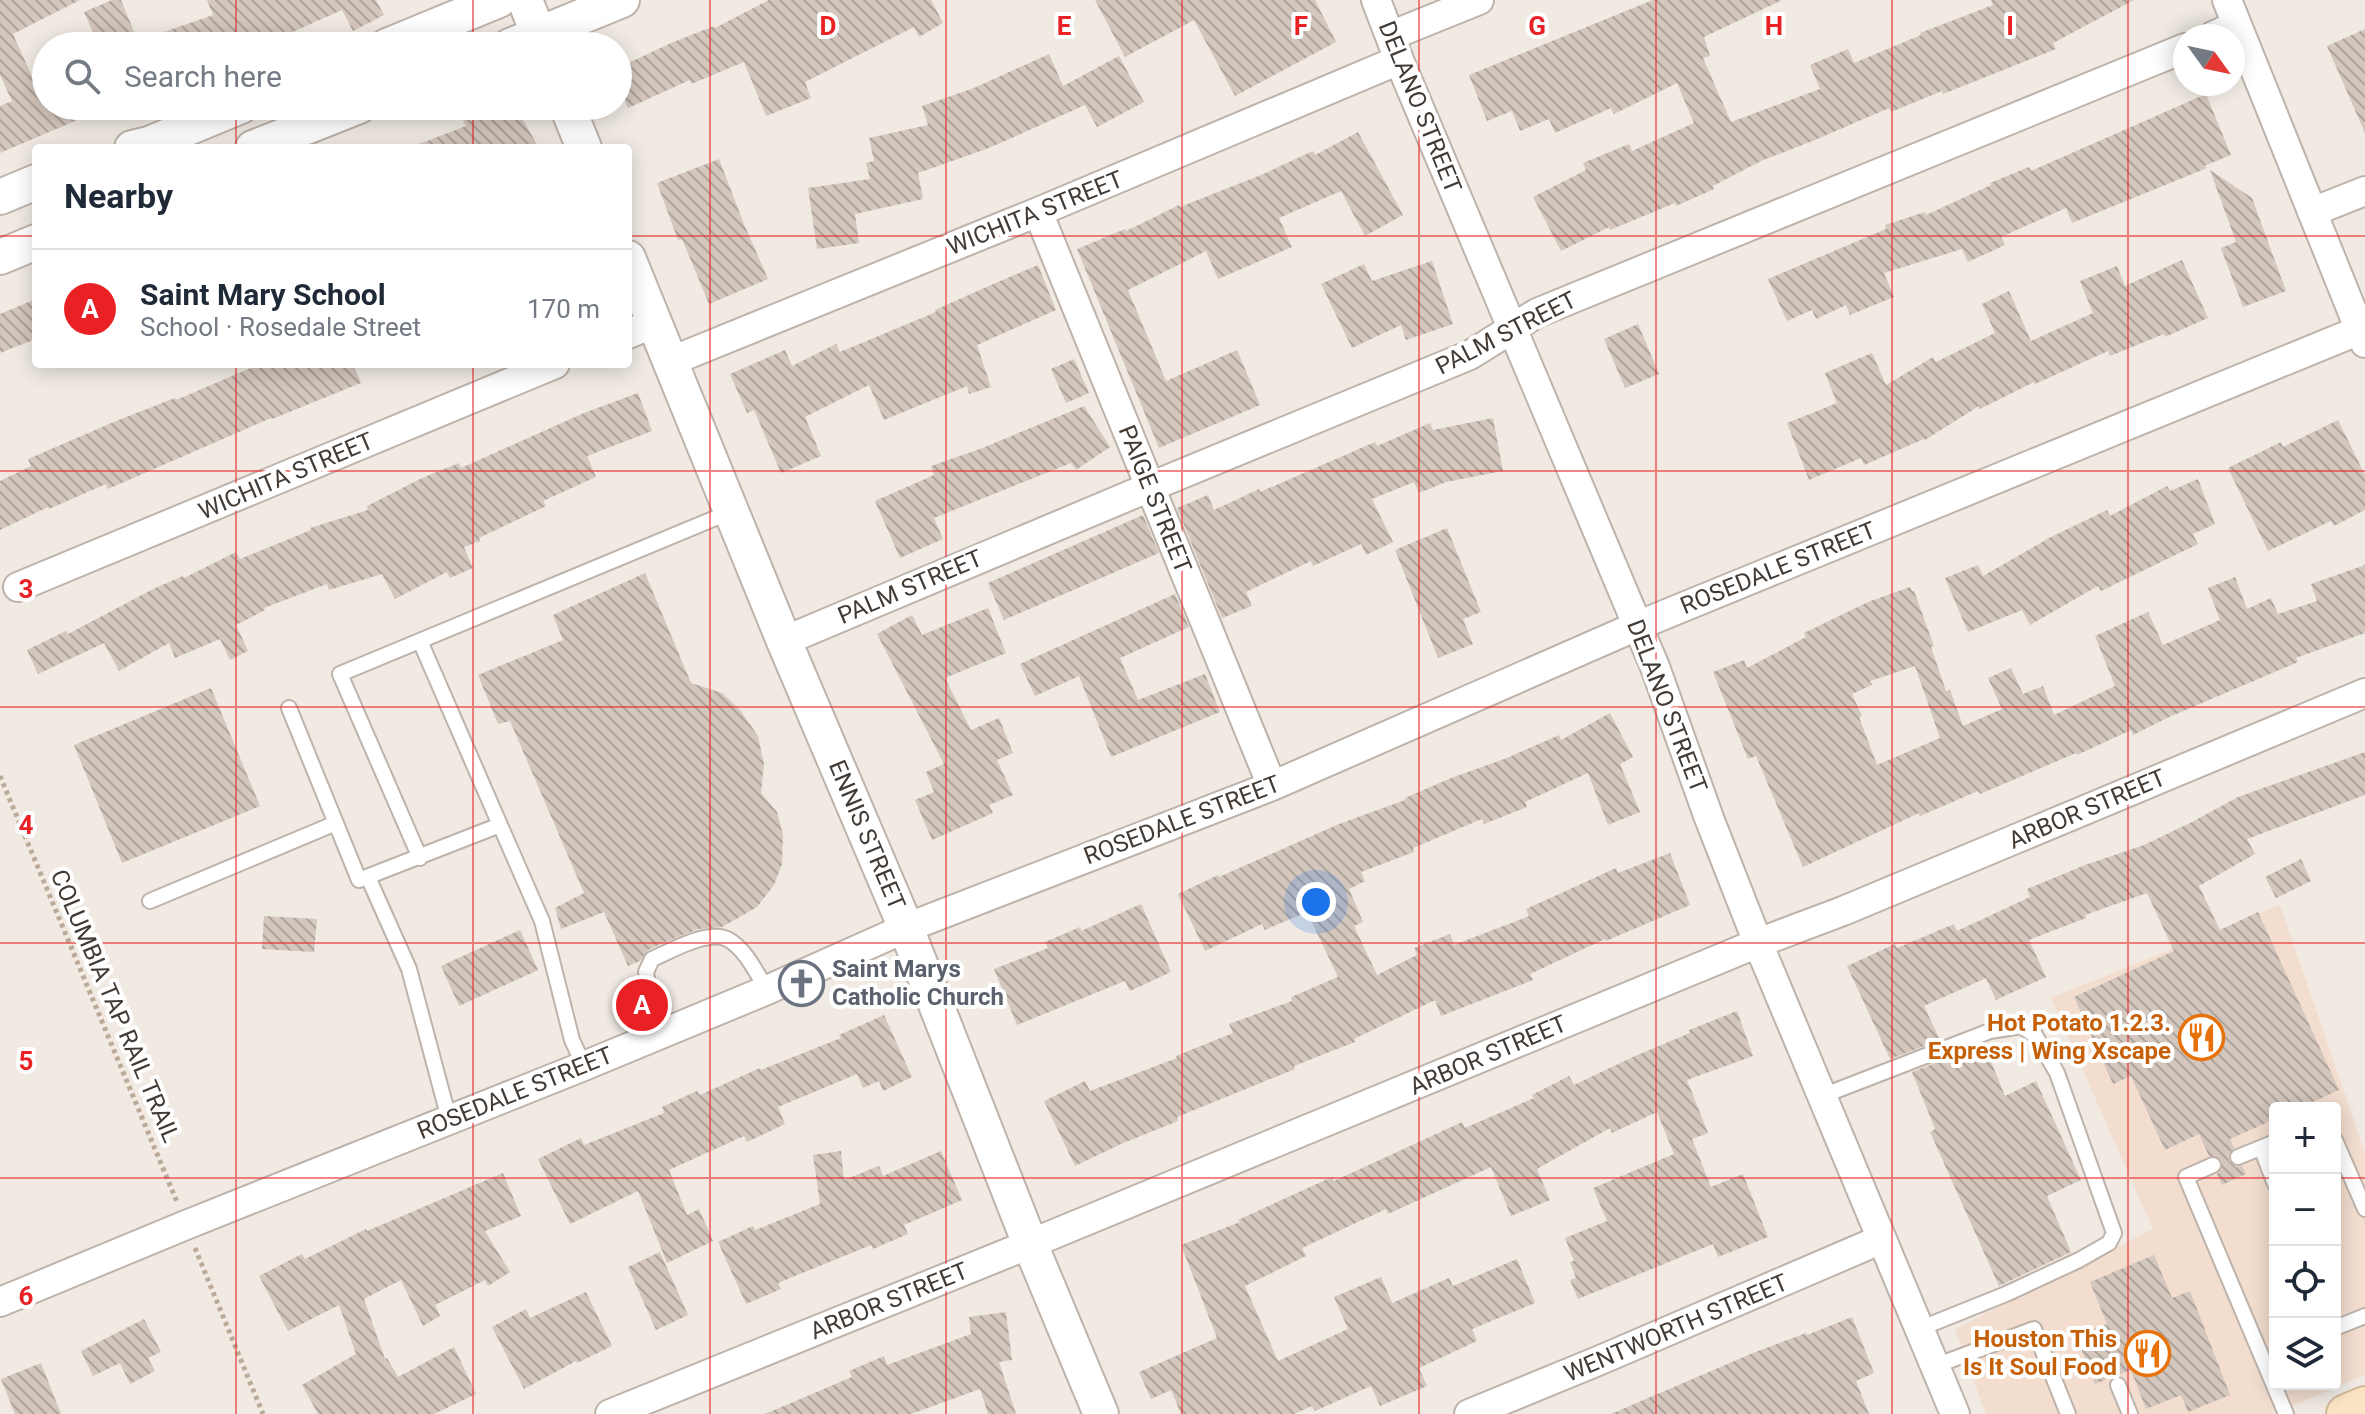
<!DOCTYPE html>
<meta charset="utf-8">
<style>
body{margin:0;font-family:Roboto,sans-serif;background:#f2f2f3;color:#1f2937}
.controls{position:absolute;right:24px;bottom:24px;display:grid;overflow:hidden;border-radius:8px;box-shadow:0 4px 20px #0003}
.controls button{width:72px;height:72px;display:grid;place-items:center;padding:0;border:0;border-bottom:2px solid #e0e1e3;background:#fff;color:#1f2937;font:40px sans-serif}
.compass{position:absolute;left:2173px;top:24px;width:72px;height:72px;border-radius:50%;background:#fff;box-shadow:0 4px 20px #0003;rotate:123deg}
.you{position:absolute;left:1316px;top:902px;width:28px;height:28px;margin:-20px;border:6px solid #fff;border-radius:50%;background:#1a73e8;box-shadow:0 0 0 12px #1a73e833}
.badge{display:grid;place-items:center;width:52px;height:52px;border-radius:50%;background:#ea2124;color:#fff;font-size:26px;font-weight:700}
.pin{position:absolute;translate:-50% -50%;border:4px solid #fff;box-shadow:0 2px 8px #0006}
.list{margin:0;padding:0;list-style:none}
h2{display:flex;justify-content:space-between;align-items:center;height:104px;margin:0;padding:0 32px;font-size:34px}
h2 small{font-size:26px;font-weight:400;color:#747a83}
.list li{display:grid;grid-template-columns:52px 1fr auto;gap:24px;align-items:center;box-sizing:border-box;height:120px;padding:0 32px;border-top:2px solid #e0e1e3}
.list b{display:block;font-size:30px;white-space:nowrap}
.list p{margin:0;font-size:26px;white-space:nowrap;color:#747a83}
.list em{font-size:26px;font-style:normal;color:#747a83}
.icon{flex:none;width:44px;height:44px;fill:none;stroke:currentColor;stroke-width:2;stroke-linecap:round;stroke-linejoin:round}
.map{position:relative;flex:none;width:2365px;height:1414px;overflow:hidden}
.search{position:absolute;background:#fff;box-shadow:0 4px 20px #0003;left:32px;top:32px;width:600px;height:88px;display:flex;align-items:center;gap:20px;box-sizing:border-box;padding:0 28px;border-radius:44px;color:#747a83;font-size:30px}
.panel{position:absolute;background:#fff;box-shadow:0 4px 20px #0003;left:32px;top:144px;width:600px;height:224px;border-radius:8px}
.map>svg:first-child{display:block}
</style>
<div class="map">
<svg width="2365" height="1414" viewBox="0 0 2365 1414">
<defs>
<pattern id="building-back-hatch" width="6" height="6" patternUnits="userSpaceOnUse" patternTransform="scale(2)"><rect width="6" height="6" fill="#d4c7bd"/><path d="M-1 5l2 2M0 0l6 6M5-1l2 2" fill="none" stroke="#aea39a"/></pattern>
</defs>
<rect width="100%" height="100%" fill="#f0eae3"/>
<path fill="#f2ddcf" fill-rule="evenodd" d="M2280,905L2365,1153V1375L2273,1414H1986L1955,1329L2153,1229L2051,998ZM2275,1108H2335V1384H2275Z"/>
<path fill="url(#building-back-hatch)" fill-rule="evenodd" d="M0,0H80L13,34L38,90L42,88L46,97V106H110L0,153V106L12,101L0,75Z
M112,0H121L138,41L213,15L207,0H376L384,15L353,31L342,10L261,46H103L97,34L94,35L84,12Z
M769,0H931L943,23L919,37L914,27L805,82L811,98L766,116L744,62L691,84L690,80L628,108L618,85V68L671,43L714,26L715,28Z
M1095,0H1315L1336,42L1235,96L1194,20L1125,57Z
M1653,0H1782L1704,37L1710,56L1703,58L1731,122L1820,89L1810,65L1848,49L1854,63L1921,35L1920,33L1993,5L1991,0H2134L2053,43L2056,49L1943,94L1942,91L1891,112L1889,108L1815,140L1761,161L1713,186L1714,189L1676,206L1675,203L1610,230L1609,227L1561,251L1533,197L1586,170L1583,163L1629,144L1632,151L1694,123L1677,83L1614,114L1611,108L1555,133L1549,119L1520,131L1512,111L1487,121L1469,75Z
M2365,29V133L2327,46Z
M1049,54L1063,86L1119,56L1144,102L1097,127L1085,105L989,148L918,173L923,199L855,214L859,243L817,249L808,188L870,179L866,163L874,161L869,138L928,125L922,106L974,88Z
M2206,94L2231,155L2204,166L2207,168L2072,223L2066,208L2001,237L2005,245L1968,262L1962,249L1884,273L1894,297L1850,315L1846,305L1816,319L1812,310L1787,321L1768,279L1886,229L1885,225L1925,212L1926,215L1991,185L1990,183L2029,167L2031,171Z
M488,106H515L539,148H415L414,146L466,126L463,121Z
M1358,132L1403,215L1365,236L1341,191L1279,218L1292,247L1218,279L1206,251L1128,290L1166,381L1237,350L1260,405L1159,448L1077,249L1125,229L1126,231L1179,205L1180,207L1261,175L1313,151L1315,155Z
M719,159L744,224L768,279L709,304L682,239L678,240L657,183Z
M2210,170L2252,198L2286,291L2243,307L2221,248L2236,242Z
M2182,260L2208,318L2165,337L2164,334L2110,356L2108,351L2035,384L2034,382L1980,409L1979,406L1925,440L1924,439L1864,465L1861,458L1809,480L1787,423L1837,403L1825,373L1872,353L1886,385L1933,357L1936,362L1995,333L1982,304L2009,291L2031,341L2093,313L2080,281L2117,266L2125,286Z
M1432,261L1453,324L1406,340L1401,325L1352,348L1321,284L1364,264L1372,281Z
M1038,265L1056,310L977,345L991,387L969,394L967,386L884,420L869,385L805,417L821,456L781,473L754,410L747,413L730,374L785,350L792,366L836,344L840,352L936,312L935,310L991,285Z
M36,299V339L0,353V314Z
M1638,324L1659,374L1625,388L1604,339Z
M1074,359L1089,393L1066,403L1051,369Z
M260,364H353L361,383L272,419L271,418L108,489L106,484L49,509L48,507L0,530V481L31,466L28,459L116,421L175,398L176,400Z
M638,393L652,431L587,456L596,477L543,501L546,506L479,538L480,541L464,547L473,568L450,578L447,572L395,599L382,574L329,590L327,584L264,608L265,610L236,625L248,651L230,660L220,639L175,658L169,643L119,671L104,643L38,674L27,650L66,631L68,634L155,588L183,576L184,578L236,552L240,559L311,530L310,528L368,510L367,506L422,478L459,463L461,468L584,413Z
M1084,406L1110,447L1076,470L1071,463L934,518L943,539L900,558L875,501L934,475L931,466L980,449Z
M1493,418L1503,471L1446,482L1419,493L1414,482L1372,499L1393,542L1366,555L1361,544L1313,566L1311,561L1246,592L1252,606L1222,618L1177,508L1208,495L1214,510L1259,489L1260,492L1375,442L1377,446L1430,423L1433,430Z
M2338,420L2365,475V510L2334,526L2331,521L2268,551L2228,468L2281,442L2283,447Z
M2198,479L2215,524L2193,534L2198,544L2101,591L2098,586L2030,625L2022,610L1968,632L1945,578L1978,565L1983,576L2049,538L2107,510L2110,516L2167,486L2170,491Z
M1143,515L1159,553L1004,620L988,583Z
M1447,528L1481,612L1463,619L1473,644L1438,658L1395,550Z
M2365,565V633L2296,658L2298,662L2167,718L2133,735L2131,730L2077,755L2076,753L1980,794L1978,791L1920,816L1919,813L1803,867L1756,756L1748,759L1713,672L1744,660L1747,668L1806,637L1804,633L1868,602L1910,587L1912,591H1914L1934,646L1931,647L1946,691L1950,690L1963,726L2002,709L1988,678L2011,668L2023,694L2043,686L2054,715L2115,686L2095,636L2148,612L2163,645L2220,620L2208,588L2235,577L2247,609L2271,598L2278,614L2317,601L2311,584ZM1915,666L1940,738L1877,765L1859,717L1862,716L1852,694L1872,685L1870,681Z
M645,573L691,683L722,693L740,710L758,736L764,764L761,793L777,812L783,835L782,864L774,885L757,907L722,927L698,929L665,942L648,950L640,961L628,966L604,912L561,929L555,908L584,893L510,721L498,724L478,675L563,640L553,615Z
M1175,594L1189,627L1120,658L1138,700L1205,674L1220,712L1111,757L1079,676L1035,696L1020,664Z
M988,608L1006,653L945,678L971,730L999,718L1013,753L997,760L1013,795L989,805L993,813L932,840L915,800L934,792L926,772L944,764L877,634L912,615L922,635Z
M211,688L260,806L122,863L74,745Z
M1610,713L1633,757L1620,764L1640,812L1608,825L1588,773L1525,802L1527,807L1484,824L1482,819L1413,848L1414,852L1361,872L1365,881L1349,889L1363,922L1354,926L1377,975L1417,955L1414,948L1450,934L1454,945L1529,916L1526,909L1616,868L1618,873L1670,853L1690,905L1606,941L1605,939L1530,974L1533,980L1441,1016L1435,1000L1354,1039L1355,1042L1294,1066L1295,1069L1177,1117L1178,1121L1121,1144L1075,1166L1044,1101L1085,1081L1090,1091L1177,1058L1176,1056L1233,1033L1229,1024L1292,1001L1291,997L1338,977L1307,912L1265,930L1262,924L1205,951L1178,894L1218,875L1219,877L1339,824L1405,800V798L1451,778L1507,758L1559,735L1561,740Z
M2365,752V795L2247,839L2255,854L2199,886L2220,930L2258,912L2339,1090L2299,1108H2275V1119L2230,1139L2234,1148L2228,1155L2229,1161L2236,1167L2242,1166L2246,1174L2222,1185L2217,1174L2221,1170L2222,1162L2218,1157L2209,1156L2199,1134L2165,1150L2131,1076L2113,1084L2074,997L2174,951L2147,893L2085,915L2086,918L2029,940L2046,977L1996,1000L1986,978L1924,1006L1940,1040L1890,1059L1847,966L1895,944L1897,948L1954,924L1957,931L2030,897L2027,889L2085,865L2144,845L2192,822L2238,797Z
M2301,859L2311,881L2276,898L2265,877Z
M1141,904L1171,972L1130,991L1125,981L1017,1025L994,969L1048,948L1045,942L1080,927L1081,931Z
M264,916L317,919L314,952L262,949Z
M520,930L538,970L459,1006L441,966Z
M1737,1011L1753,1056L1687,1080L1708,1133L1692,1139L1711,1187L1743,1174L1768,1237L1718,1257L1713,1244L1578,1299L1570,1280L1576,1278L1570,1262L1574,1261L1565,1238L1607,1221L1593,1188L1674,1154L1657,1112L1612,1133L1610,1128L1537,1169L1550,1200L1511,1216L1491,1167L1388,1214L1386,1209L1302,1248L1306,1256L1245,1286L1278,1361L1348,1329L1334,1297L1381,1277L1392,1303L1449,1278L1453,1286L1517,1259L1535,1303L1472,1329L1477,1341L1419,1368L1427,1386L1380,1406L1371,1386L1315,1411L1312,1406L1294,1414H1181L1171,1390L1151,1399L1139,1372L1217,1338L1181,1245L1240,1222L1238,1220L1332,1177L1334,1181L1462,1122L1465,1128L1534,1098L1532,1095L1569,1076L1574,1085L1635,1056L1690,1033L1689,1030Z
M884,1015L912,1077L883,1091L879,1081L863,1088L857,1074L778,1107L785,1124L747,1142L744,1136L669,1170L687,1215L699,1209L713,1241L667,1263L638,1191L570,1224L538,1159L581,1138L584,1145L664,1113L662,1107L697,1091L700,1095L760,1068L761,1070L841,1038L839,1035Z
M1984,1044L2005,1096L2036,1081L2081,1180L2047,1196L2071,1252L1999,1286L1930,1132L1935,1129L1912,1072Z
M841,1151L844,1180L879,1166L883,1176L941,1151L962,1200L904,1225L908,1234L873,1249L871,1245L778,1283L781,1289L746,1304L718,1242L753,1226L755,1230L820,1204L813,1155Z
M503,1173L521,1216L485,1231L510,1272L488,1286L485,1280L435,1305L440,1316L423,1326L401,1280L364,1299L385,1359L387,1358L398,1377L454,1347L476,1394L434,1414H318L302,1385L356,1354L339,1305L288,1331L259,1276L302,1254L305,1259L366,1229L367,1231Z
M660,1252L688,1315L656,1330L628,1267Z
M2154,1255L2172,1298L2190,1291L2230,1395L2188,1412L2181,1395L2146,1409L2131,1370L2095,1384L2076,1336L2107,1324L2090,1282Z
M586,1292L612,1346L577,1363L576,1361L524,1389L492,1327L526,1309L530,1318Z
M1006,1312L1012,1360L999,1362L1016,1414H988L980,1389L911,1414H765L852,1377L849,1371L884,1356L887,1365L971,1334L969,1317Z
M1852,1317L1874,1373L1856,1381L1869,1414H1611L1753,1353L1806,1333L1807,1335Z
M144,1319L161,1352L148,1358L155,1371L130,1384L120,1363L93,1376L81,1351Z
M41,1363L61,1414H15L1,1379Z"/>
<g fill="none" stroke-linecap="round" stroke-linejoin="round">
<defs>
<path id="service" d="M289,708L359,880L500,825L420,641
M500,825L542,921L572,1040L584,1066
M420,858L340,674L730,512
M368,877L409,969L449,1119
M150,901L336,823
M668,1031L648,985L646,972L652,959C671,951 710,928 729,940C746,950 757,974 767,990
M1822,1096L1990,1031L2021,1026L2035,1035L2057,1073L2114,1233L2109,1243L2079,1260L2006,1294L1919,1329
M2335,1140L2365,1209
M2261,1148L2275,1184
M2238,1157L2275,1142
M2213,1165L2186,1177L2286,1414
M2335,1328L2365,1316
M1935,1366L2034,1329L2068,1414
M2118,1385L2130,1414"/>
<path id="minor" d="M1376,0L1399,60L1655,667L1709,818L1758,943L1955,1414
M2227,0L2365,343
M1390,36L1479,0
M2213,36L2237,25
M1038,212L1272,786
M2312,212L2365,191
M628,334L654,323
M669,362L1038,212L1399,60
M18,587L555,364
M784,641L1150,487L1470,355L1537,313L2185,48
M0,1302L186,1225L584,1066L767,990L906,928L1272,786L1637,626L2360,330
M610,1414L1030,1244L1758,943L1843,911L2365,693
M1469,1414L1598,1361L1882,1239"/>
<path id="tertiary" d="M525,0L543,46
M387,46L499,0
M510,46L622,0
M567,106L584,148
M132,148L149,144L241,106
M253,148L359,106
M0,197L36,182
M0,257L36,242
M628,258L784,641L906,928L1030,1244L1101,1414"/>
<path id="secondary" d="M2346,1414L2365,1406"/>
</defs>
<use href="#service" stroke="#beb3aa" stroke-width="18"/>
<use href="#minor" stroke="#beb3aa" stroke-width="32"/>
<use href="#tertiary" stroke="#beb3aa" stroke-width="38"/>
<use href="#secondary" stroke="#d0b898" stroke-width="42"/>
<path stroke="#bcaa99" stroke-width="5" stroke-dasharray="4 4" stroke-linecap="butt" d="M0,776L177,1202
M195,1248L263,1414"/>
<use href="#service" stroke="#fff" stroke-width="14"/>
<use href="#minor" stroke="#fff" stroke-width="28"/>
<use href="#tertiary" stroke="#fff" stroke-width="34"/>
<use href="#secondary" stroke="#fae4c3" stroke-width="38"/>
</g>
<path fill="none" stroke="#ea2124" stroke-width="2" stroke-opacity="0.55" d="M236,0V46M473,0V46M710,0V1414M946,0V1414M1182,0V1414M1419,0V1414M1656,0V1414M1892,0V1414M2128,0V1414M236,106V148M473,106V148M0,236H36M628,236H2365M236,364V1414M473,364V1414M0,471H2365M0,707H2365M0,943H2365M0,1178H2275M2335,1178H2365"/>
<defs>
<symbol id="church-ring" viewBox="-11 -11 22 22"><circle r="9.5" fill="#fff" stroke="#6b7280" stroke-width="1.5"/><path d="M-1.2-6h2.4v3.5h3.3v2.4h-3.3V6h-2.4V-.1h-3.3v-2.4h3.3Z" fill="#6b7280"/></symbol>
<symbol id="restaurant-ring" viewBox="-11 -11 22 22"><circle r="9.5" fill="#fff" stroke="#e8710a" stroke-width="1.5"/><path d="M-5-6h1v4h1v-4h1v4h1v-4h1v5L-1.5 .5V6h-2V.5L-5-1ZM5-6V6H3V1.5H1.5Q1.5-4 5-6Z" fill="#e8710a"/></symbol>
</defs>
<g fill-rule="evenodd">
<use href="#church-ring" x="776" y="958" width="51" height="51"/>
<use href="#restaurant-ring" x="2176" y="1012" width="51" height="51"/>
<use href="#restaurant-ring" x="2122" y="1328" width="51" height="51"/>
</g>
<g text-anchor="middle" stroke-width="8" stroke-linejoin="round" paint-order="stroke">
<g font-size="24" fill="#423a34" stroke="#fff">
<text transform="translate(1420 107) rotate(68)" y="8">DELANO STREET</text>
<text transform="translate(1035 213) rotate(-22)" y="8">WICHITA STREET</text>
<text transform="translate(1506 333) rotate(-27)" y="8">PALM STREET</text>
<text transform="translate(286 476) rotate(-23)" y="8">WICHITA STREET</text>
<text transform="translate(1155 499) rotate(68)" y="8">PAIGE STREET</text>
<text transform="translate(1778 568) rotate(-22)" y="8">ROSEDALE STREET</text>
<text transform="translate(910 587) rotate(-23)" y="8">PALM STREET</text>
<text transform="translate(1667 706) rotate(69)" y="8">DELANO STREET</text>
<text transform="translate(2087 809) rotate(-23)" y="8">ARBOR STREET</text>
<text transform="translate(1182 820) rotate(-21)" y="8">ROSEDALE STREET</text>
<text transform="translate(867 835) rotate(67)" y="8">ENNIS STREET</text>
<text transform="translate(115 1006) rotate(67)" y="8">COLUMBIA TAP RAIL TRAIL</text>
<text transform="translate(1488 1055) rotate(-23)" y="8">ARBOR STREET</text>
<text transform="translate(515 1093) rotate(-22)" y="8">ROSEDALE STREET</text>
<text transform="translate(889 1301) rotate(-22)" y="8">ARBOR STREET</text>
<text transform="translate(1676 1328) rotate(-23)" y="8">WENTWORTH STREET</text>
</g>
<g font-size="24" font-weight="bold" fill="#5b616d" stroke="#fff" text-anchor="start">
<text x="832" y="977">Saint Marys<tspan x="832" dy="28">Catholic Church</tspan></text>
</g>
<g font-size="24" font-weight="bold" fill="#c56008" stroke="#fff" text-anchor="end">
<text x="2171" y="1031">Hot Potato 1.2.3.<tspan x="2171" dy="28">Express | Wing Xscape</tspan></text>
<text x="2117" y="1347">Houston This<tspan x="2117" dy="28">Is It Soul Food</tspan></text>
</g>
</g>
<g font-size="26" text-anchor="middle" font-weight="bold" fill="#ea2124" stroke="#fff" stroke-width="8" stroke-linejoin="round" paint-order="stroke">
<text x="828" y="35">D</text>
<text x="1064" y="35">E</text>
<text x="1301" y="35">F</text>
<text x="1537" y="35">G</text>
<text x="1774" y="35">H</text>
<text x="2010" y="35">I</text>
<text x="26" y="598">3</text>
<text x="26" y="834">4</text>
<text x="26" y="1070">5</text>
<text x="26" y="1305">6</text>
</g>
</svg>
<div class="controls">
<button>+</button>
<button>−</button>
<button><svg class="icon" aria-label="locate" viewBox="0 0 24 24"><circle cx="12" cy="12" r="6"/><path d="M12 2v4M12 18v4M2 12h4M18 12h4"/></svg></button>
<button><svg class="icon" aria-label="layers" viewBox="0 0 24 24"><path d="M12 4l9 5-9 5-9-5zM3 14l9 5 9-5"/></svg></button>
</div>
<svg class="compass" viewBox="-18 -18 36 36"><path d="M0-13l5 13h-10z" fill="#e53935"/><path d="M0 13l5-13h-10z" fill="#747a83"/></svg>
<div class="you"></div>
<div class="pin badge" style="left:642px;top:1005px">A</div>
<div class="search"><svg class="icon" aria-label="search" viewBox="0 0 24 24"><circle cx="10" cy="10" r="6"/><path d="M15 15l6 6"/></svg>Search here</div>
<section class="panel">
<h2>Nearby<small></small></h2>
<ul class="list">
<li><span class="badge">A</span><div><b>Saint Mary School</b><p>School · Rosedale Street</p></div><em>170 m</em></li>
</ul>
</section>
</div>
